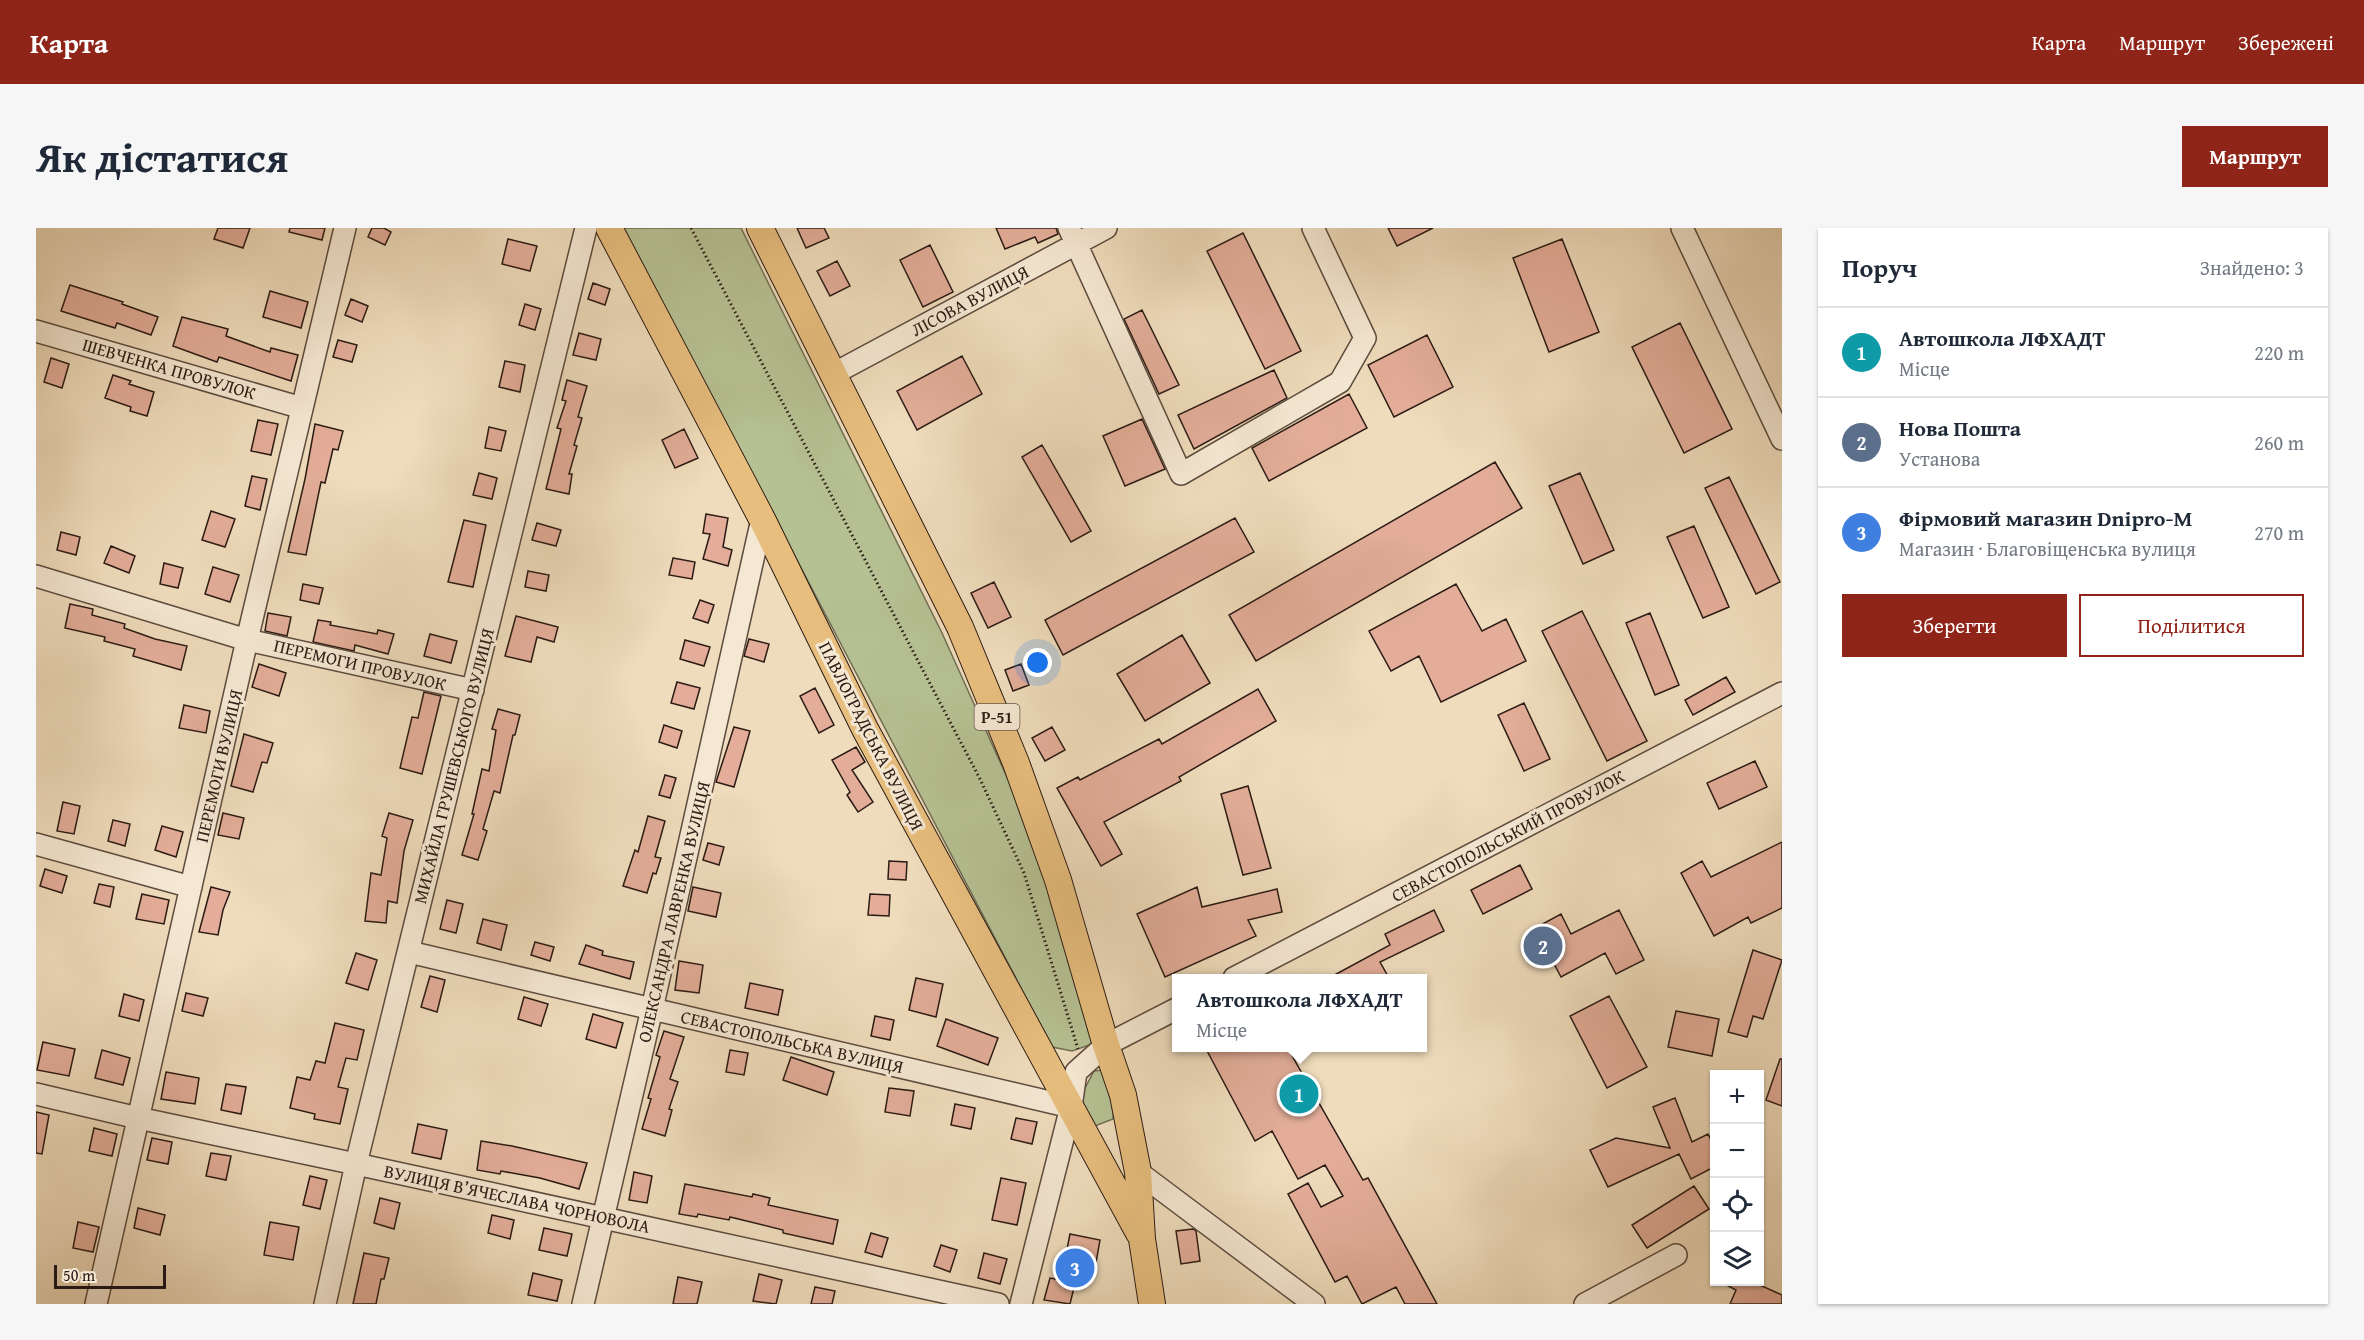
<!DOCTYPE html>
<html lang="uk">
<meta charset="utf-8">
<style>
body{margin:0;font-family:"Gentium Book Plus",serif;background:#f6f6f7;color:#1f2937}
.controls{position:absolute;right:18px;bottom:18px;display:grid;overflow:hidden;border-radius:0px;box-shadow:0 2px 4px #0004}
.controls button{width:54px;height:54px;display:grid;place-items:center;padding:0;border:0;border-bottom:2px solid #e0e1e3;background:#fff;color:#1f2937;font:30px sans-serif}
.scale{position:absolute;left:18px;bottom:15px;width:112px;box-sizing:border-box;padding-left:6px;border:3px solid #2b1b14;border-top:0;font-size:16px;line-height:21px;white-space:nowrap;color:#2b1b14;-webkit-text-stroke:4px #f5e8d3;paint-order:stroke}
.you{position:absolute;left:1002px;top:435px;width:21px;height:21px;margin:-15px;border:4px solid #fff;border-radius:50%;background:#1a73e8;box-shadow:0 0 0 9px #1a73e833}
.badge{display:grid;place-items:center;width:39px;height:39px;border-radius:50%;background:#8f2418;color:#fff;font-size:20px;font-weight:700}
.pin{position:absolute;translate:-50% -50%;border:3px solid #fff;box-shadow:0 2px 6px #0006}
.popup{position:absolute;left:1136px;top:746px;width:255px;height:78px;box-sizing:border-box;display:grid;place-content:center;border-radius:0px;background:#fff;filter:drop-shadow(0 2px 4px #0005);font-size:20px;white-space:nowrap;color:#747a83}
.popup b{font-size:22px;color:#1f2937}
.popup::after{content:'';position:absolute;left:50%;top:100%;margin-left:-12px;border:12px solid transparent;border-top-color:#fff}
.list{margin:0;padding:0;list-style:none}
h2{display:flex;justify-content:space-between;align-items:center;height:78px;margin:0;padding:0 24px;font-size:26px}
h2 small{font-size:20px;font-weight:400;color:#747a83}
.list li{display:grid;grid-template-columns:39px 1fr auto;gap:18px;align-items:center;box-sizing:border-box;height:90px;padding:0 24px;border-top:2px solid #e0e1e3}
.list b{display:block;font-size:22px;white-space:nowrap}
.list p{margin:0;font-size:20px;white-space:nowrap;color:#747a83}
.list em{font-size:20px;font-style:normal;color:#747a83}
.actions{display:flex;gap:12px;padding:18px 24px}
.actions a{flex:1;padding:14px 0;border:2px solid #8f2418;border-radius:0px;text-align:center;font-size:21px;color:#8f2418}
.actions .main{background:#8f2418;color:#fff}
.icon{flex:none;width:33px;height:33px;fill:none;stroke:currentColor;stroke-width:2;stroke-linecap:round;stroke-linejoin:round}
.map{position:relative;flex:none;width:1746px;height:1076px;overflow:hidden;border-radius:0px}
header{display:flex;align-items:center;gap:36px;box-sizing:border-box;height:84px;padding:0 30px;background:#8f2418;color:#fff}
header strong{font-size:28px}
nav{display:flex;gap:33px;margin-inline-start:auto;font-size:21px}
.intro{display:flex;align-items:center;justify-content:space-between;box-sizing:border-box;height:144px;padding:0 36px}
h1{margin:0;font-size:42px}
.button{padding:15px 27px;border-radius:0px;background:#8f2418;color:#fff;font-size:21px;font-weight:700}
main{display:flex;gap:36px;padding:0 36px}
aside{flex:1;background:#fff;border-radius:0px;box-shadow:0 2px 4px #0004}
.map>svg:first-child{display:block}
</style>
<header>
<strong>Карта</strong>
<nav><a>Карта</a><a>Маршрут</a><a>Збережені</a></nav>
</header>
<div class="intro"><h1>Як дістатися</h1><a class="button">Маршрут</a></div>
<main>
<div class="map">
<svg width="1746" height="1076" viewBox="0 0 1746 1076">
<rect width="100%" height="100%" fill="#efdcbc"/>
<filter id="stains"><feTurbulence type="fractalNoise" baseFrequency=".00333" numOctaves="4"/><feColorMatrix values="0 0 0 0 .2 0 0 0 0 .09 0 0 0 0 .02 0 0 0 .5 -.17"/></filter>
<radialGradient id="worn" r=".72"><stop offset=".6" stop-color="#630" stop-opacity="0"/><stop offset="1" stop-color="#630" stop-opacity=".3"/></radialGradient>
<path fill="#b6c193" stroke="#706e54" stroke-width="1.5" d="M587,0H705L906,405L1006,627L1059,815L1036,823L1016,819Z
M1067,842L1078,878L1077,891L1059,898L1048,889L1045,868L1058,843Z"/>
<path fill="#e3ad99" stroke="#2b1b14" stroke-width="1.5" d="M182,0H214L207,20L178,11Z
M254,0H289L286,12L253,4Z
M336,0H348L355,4L349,17L332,9Z
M761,0H788L793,10L770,20Z
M960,0H1020L1022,6L1002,15L999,9L969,21Z
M1352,0H1397L1361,18Z
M1207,5L1265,123L1229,141L1171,23Z
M472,11L501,18L494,43L466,36Z
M1526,11L1563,104L1513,124L1477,30Z
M894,17L917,64L887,79L864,32Z
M801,33L814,58L794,68L781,43Z
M557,55L574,61L569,77L552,71Z
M34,57L87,74L86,76L122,89L115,107L81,95L79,100L25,83Z
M234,63L272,74L265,100L227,89Z
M315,71L332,78L326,94L309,87Z
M489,76L505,81L499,102L483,97Z
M1106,82L1143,157L1123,166L1088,91Z
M146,89L192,101L190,108L234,124L235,120L262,127L255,153L183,129L181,134L137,118Z
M1644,95L1696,201L1648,225L1596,119Z
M543,105L565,111L560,132L537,127Z
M1391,107L1417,159L1358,189L1332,137Z
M302,112L321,117L316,134L297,129Z
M926,128L946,166L881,202L861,163Z
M15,130L33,136L26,160L8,154Z
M469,133L489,137L484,164L463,159Z
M1238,142L1251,170L1158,221L1142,187Z
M77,147L95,153L93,156L118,164L111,188L94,183L95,179L69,170Z
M531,152L551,158L542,189L546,190L538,217L541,218L533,246H536L533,266L510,261L525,201L521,200L530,173L526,172Z
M1313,166L1331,200L1233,253L1216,220Z
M1106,191L1129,241L1089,258L1067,208Z
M222,192L242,196L235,227L215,223Z
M279,196L307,203L302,222L297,221L289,255L285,254L270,327L252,324L269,251Z
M453,199L470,203L465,223L449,220Z
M648,201L662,230L639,240L626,212Z
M1006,217L1055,303L1035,314L986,229Z
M1459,234L1486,280L1220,433L1193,387Z
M443,245L461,250L456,271L437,267Z
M1544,245L1578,322L1547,336L1513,258Z
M216,248L231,251L224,282L209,278Z
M1693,249L1744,354L1720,366L1669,260Z
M175,283L199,291L189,319L166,312Z
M670,286L692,290L687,319L696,322L692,338L667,331L674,306L667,305Z
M1199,290L1218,324L1027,427L1009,392Z
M428,292L450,297L437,359L412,354Z
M501,295L525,302L520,318L496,312Z
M1658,298L1693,379L1667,390L1631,309Z
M25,304L44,309L40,327L21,322Z
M75,318L99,328L93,345L68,335Z
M637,330L659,334L656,351L633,347Z
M128,335L147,340L142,360L124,356Z
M177,339L203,347L194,374L169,366Z
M492,343L513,347L510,363L489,359Z
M958,354L975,389L952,400L935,365Z
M267,356L287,360L283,376L264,372Z
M1420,356L1446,403L1470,391L1490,433L1405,474L1383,428L1355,443L1333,403Z
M664,372L678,377L672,395L657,390Z
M34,376L57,381L56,387L89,396L88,400L119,411L151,418L145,442L97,428L99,421L68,413L69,409L29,400Z
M1546,383L1611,513L1571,533L1506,403Z
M232,385L255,389L251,408L229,403Z
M1614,385L1643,457L1619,467L1590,395Z
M480,388L522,399L518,414L501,409L495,434L469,428Z
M282,392L295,394L294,397L341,406L342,402L358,406L352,426L319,417L318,423L277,414Z
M394,406L421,413L415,435L388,428Z
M1146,407L1174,455L1109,493L1081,446Z
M713,411L733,416L728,434L708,428Z
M649,412L674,419L668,438L644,431Z
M223,436L250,445L243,468L216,459Z
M985,436L993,457L977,463L969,442Z
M1690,449L1699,464L1657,487L1649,472Z
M641,454L664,460L658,481L635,475Z
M779,460L798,497L783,505L764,468Z
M1222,461L1240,493L1143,549L1145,553L1068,594L1086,626L1065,638L1021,560L1042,549L1044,552L1123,511L1126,516Z
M388,464L405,468L386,546L364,540L376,489L382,490Z
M1488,475L1514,531L1488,543L1462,487Z
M148,477L174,483L170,505L143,500Z
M462,481L484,487L479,507H477L464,565L458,563L447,601L451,603L442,632L426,627L438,586H436L446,541L453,543L460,502L456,501Z
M628,497L646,503L641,520L623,514Z
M698,499L714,503L698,559L680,554Z
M1016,499L1029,522L1009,533L996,510Z
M208,506L237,515L231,535L226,534L217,564L195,558Z
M820,519L829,534L816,542L837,574L822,584L811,567L814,564L796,532Z
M1719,533L1731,559L1683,581L1671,555Z
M629,547L640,550L634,570L623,567Z
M1212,558L1235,640L1207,647L1185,566Z
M27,574L44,578L38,606L21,603Z
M187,585L208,590L203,611L182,607Z
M353,585L377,592L368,623L361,675L352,673L350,695L329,693L335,645L345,647L351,610L346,608Z
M612,588L629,593L619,629L625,630L620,646L617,645L611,665L587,658L599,622L602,624Z
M77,592L94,596L89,618L72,613Z
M126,598L147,604L140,629L119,622Z
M1746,614V680L1715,695L1712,689L1678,708L1645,645L1666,633L1675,649Z
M672,615L688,619L683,637L667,632Z
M853,633L871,634L870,652L852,651Z
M1484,637L1496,661L1447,686L1435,662Z
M9,641L31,648L26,665L4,658Z
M63,656L78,659L74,679L58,675Z
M175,659L194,664L187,682L182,707L163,704Z
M657,659L685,665L680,689L652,683Z
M1161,659L1166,679L1241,661L1246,684L1212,692L1220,708L1129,749L1101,686Z
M106,666L133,672L128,696L100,691Z
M834,666L854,667L853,688L832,687Z
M411,672L427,676L420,705L404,701Z
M1398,682L1408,703L1344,734L1353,750H1293L1354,717L1349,706Z
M1583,682L1608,732L1580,746L1569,725L1525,749L1499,700L1525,686L1535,706Z
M447,691L471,697L465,722L441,715Z
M499,714L518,719L514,733L495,727Z
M550,717L567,723L566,727L598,734L594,751L543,736Z
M1717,722L1746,732L1727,791L1717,788L1711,809L1692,804Z
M320,725L341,732L332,762L310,755Z
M643,733L667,737L663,765L639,762Z
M394,748L409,752L401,784L385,779Z
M880,750L907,756L900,789L873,782Z
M714,755L747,762L742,787L709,780Z
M150,765L172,770L167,788L146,783Z
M88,766L108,772L103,793L83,788Z
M1573,768L1611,839L1571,860L1534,788Z
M488,769L512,776L505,798L482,791Z
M1640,783L1683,791L1676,828L1632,819Z
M557,786L587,795L580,820L550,811Z
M839,788L858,792L854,812L835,808Z
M910,791L962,810L952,837L901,818Z
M299,795L328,802L321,832L310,830L302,859L312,861L304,896L278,891L279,886L254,880L261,849L274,852L280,833L289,835Z
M628,803L648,809L634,851L642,854L633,881L636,882L629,908L606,901L615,871L612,870L624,829L620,827Z
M7,814L39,821L33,848L1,842Z
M1169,819H1251L1327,952L1332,950L1401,1076H1369L1360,1059L1326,1076L1311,1048L1299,1054L1252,966L1272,955L1285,979L1307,968L1289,937L1262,951L1236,903L1219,913Z
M66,822L94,830L87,857L59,850Z
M694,822L712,825L708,847L690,844Z
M755,829L798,844L791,867L747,852Z
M1744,831H1746V878L1730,872Z
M130,844L163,850L159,876L125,871Z
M190,856L210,859L205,886L185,882Z
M853,860L878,863L874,888L849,884Z
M1639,870L1656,914L1672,906L1678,918V939L1655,951L1643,926L1572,959L1554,922L1580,910L1634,920L1617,879Z
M919,876L939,880L935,901L915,897Z
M0,884L13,887L6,926L0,925Z
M980,890L1001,894L996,916L975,911Z
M382,896L411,902L405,931L376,925Z
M58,900L81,906L76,928L53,923Z
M116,910L136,914L132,936L111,932Z
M445,913L476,918L551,935L543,961L504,950L465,943L464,946L441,942Z
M175,925L195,928L190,952L170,948Z
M598,944L616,948L611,975L593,972Z
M274,948L291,952L284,981L267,977Z
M965,950L990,955L981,997L956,992Z
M649,956L716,969L717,966L734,970L732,977L802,992L797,1016L747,1005V1002L694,989L693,992L662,986L661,989L643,986Z
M1658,958L1673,981L1611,1020L1596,997Z
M344,970L364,975L358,1001L338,995Z
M102,980L129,987L124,1007L98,1000Z
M456,987L478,992L474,1011L452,1005Z
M42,994L63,999L57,1024L37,1020Z
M234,994L263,999L257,1032L228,1027Z
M508,1000L536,1006L531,1028L503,1022Z
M1157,1001L1160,1003L1164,1033L1145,1036L1140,1003Z
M835,1005L852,1010L846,1029L829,1024Z
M1034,1006L1064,1012L1058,1046L1042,1043L1034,1076L1008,1072L1014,1050L1025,1052Z
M905,1017L921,1022L914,1044L898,1038Z
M328,1025L353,1030L348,1051H345L340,1076H317Z
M948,1025L971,1031L964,1056L942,1050Z
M497,1045L526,1052L521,1073L492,1067Z
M723,1046L746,1052L740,1076L717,1073Z
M642,1049L666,1054L661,1076H637Z
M1683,1053H1715L1746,1067V1076H1694L1700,1062Z
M779,1059L799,1063L796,1076H775Z"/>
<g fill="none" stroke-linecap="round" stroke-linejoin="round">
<defs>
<path id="minor" d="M1033,0L1145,246L1304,154L1329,110L1277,0
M1646,0L1746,211
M0,103L266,180
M797,146L1070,0
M0,348L211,412L437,462
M0,616L155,659
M373,724L1035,879
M1198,750L1746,465
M0,866L102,890L320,936L962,1076
M1102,944L1278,1076
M60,1076L211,412L309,0
M289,1076L320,936L550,0
M547,1076L616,781L726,291
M985,1076L1035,879L1040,844L1070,817L1140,781
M1549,1076L1640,1027"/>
<path id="major" d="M573,0L726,291L829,501L1103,1005
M724,0L924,399L980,535L1022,652L1070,817L1087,867L1102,944L1106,1011L1116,1076"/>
</defs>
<use href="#minor" stroke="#5c4b3e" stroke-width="24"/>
<use href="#major" stroke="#2b1b14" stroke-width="28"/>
<path stroke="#2b1b14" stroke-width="3" stroke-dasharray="1.5 3" stroke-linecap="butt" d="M655,0L944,551L988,645L1042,821"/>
<use href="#minor" stroke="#f5e8d3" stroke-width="21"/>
<use href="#major" stroke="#e8be7e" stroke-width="26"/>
</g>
<g text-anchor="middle" stroke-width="6" stroke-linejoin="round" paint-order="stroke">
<rect fill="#f5e8d3" stroke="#68584d" stroke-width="1.5" x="938.5" y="476" width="45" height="26" rx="4.5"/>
<g font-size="16" font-weight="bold" fill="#2b1b14">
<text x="961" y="495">Р-51</text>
</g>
<g font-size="18" fill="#2b1b14" stroke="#f5e8d3">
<text transform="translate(934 73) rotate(-28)" y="6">ЛІСОВА ВУЛИЦЯ</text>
<text transform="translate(133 141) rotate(16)" y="6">ШЕВЧЕНКА ПРОВУЛОК</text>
<text transform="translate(324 437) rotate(13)" y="6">ПЕРЕМОГИ ПРОВУЛОК</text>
<text transform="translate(835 508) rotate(63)" y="6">ПАВЛОГРАДСЬКА ВУЛИЦЯ</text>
<text transform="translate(183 538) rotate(-77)" y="6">ПЕРЕМОГИ ВУЛИЦЯ</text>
<text transform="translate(418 538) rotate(-76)" y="6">МИХАЙЛА ГРУШЕВСЬКОГО ВУЛИЦЯ</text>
<text transform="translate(1472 608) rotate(-28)" y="6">СЕВАСТОПОЛЬСЬКИЙ ПРОВУЛОК</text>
<text transform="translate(638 684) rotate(-77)" y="6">ОЛЕКСАНДРА ЛАВРЕНКА ВУЛИЦЯ</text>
<text transform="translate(756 814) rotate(13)" y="6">СЕВАСТОПОЛЬСЬКА ВУЛИЦЯ</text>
<text transform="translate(481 971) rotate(12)" y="6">ВУЛИЦЯ В’ЯЧЕСЛАВА ЧОРНОВОЛА</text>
</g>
</g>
<rect width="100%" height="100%" filter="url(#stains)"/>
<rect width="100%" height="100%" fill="url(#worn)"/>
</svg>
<div class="controls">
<button>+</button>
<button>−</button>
<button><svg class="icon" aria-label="locate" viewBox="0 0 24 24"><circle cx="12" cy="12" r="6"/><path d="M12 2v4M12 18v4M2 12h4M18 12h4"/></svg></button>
<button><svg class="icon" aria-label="layers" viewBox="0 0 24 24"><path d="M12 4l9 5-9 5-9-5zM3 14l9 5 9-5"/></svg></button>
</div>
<div class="scale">50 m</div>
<div class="you"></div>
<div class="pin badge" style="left:1263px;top:866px;background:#0f9aa8">1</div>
<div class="popup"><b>Автошкола ЛФХАДТ</b>Місце</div>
<div class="pin badge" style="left:1507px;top:718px;background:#5c6f8a">2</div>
<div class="pin badge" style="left:1039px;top:1040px;background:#3f7fe0">3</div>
</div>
<aside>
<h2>Поруч<small>Знайдено: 3</small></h2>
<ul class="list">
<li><span class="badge" style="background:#0f9aa8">1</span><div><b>Автошкола ЛФХАДТ</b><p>Місце</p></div><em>220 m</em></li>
<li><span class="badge" style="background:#5c6f8a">2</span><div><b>Нова Пошта</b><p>Установа</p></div><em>260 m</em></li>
<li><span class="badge" style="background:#3f7fe0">3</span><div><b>Фірмовий магазин Dnipro-M</b><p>Магазин · Благовіщенська вулиця</p></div><em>270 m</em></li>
</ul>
<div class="actions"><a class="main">Зберегти</a><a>Поділитися</a></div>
</aside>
</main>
